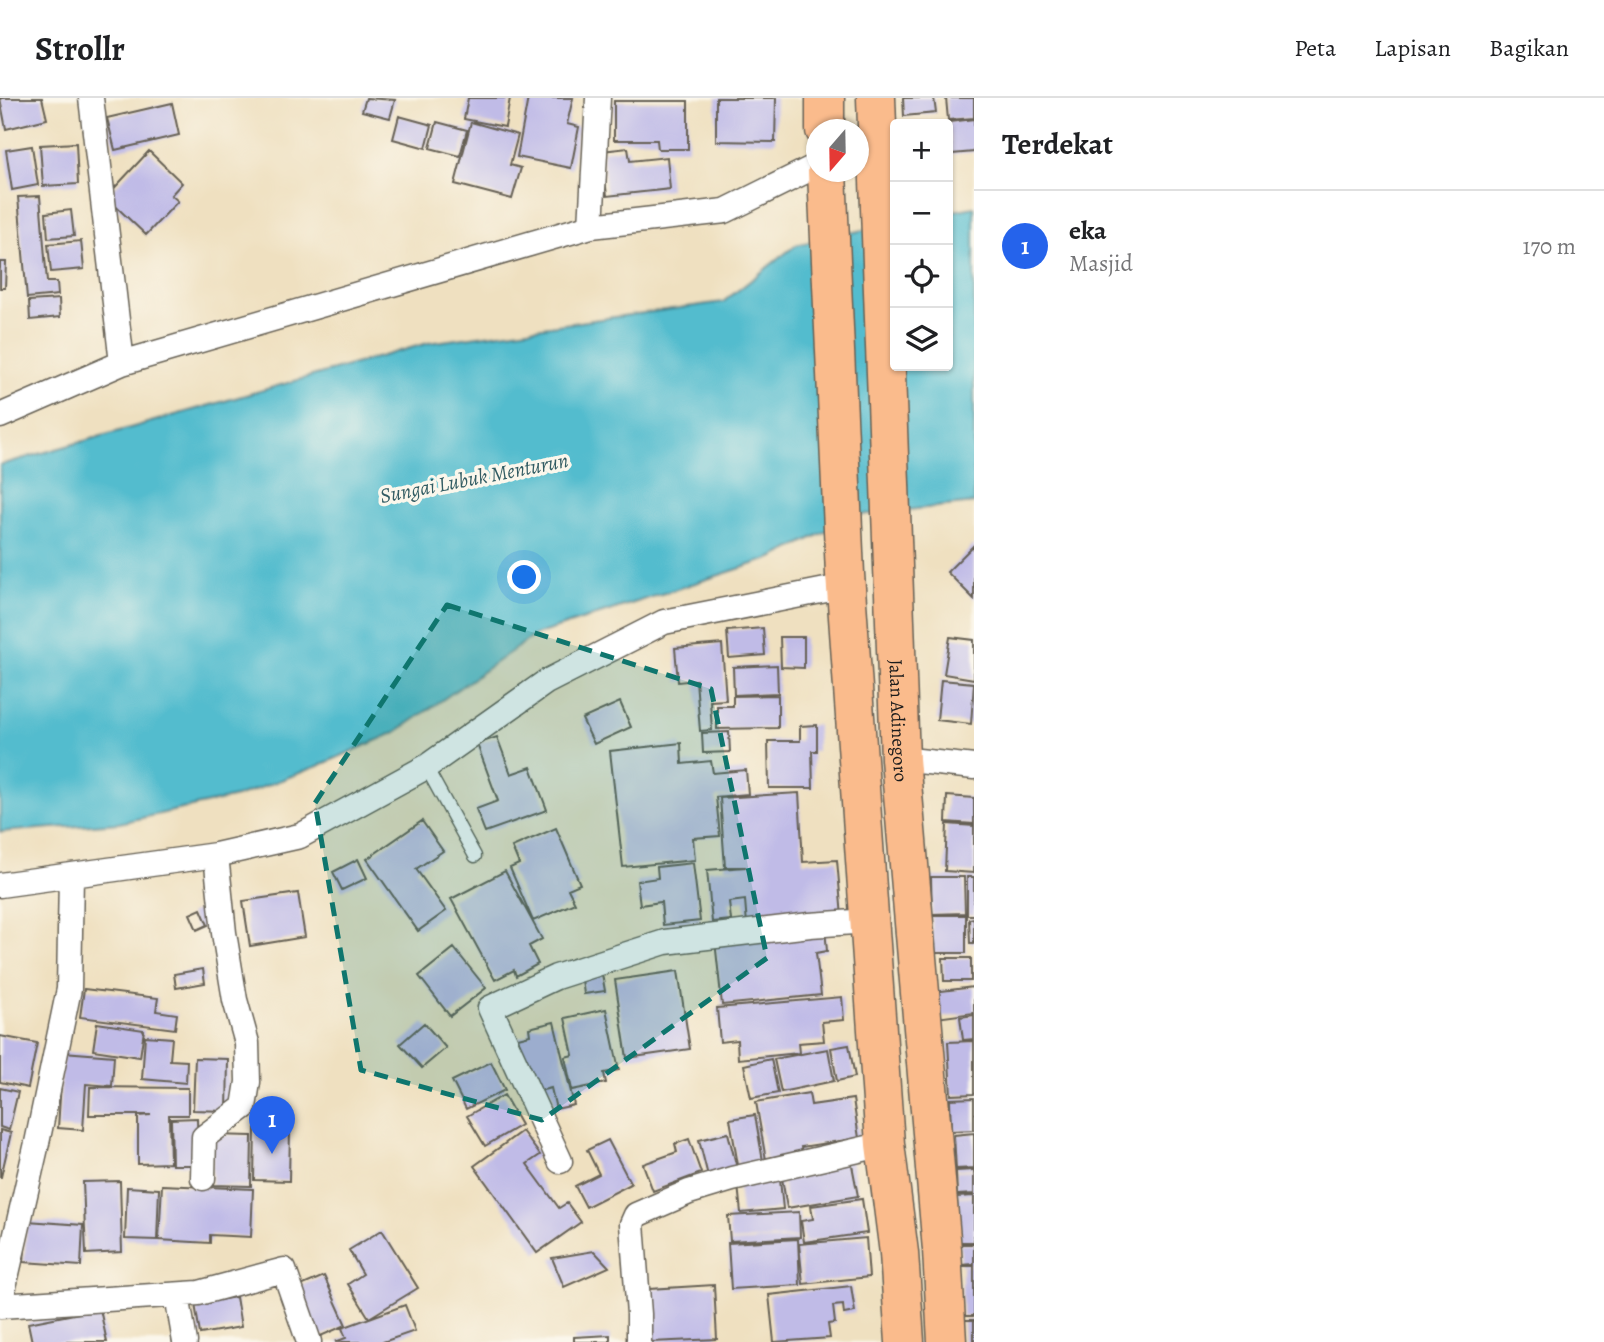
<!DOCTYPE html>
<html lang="id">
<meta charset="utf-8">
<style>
body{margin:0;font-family:Alegreya,serif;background:#f6f6f6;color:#202124}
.controls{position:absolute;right:21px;top:21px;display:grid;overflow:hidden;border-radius:7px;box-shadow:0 2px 5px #0004}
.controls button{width:63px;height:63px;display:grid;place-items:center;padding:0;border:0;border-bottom:2px solid #e0e0e0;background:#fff;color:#202124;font:35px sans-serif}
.compass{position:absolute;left:806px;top:21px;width:63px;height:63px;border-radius:50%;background:#fff;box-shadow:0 2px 5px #0004;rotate:200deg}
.you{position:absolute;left:525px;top:480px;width:24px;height:24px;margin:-18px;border:5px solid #fff;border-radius:50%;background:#1a73e8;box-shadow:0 0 0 10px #1a73e833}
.badge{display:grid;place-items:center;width:46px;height:46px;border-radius:50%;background:#2563eb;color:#fff;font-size:23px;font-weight:700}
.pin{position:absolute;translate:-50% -58px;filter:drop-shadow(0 2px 4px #0008)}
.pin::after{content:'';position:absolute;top:37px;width:24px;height:21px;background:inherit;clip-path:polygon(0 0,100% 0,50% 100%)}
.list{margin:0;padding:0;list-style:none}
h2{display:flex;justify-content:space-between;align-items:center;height:91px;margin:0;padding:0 28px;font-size:30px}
h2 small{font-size:23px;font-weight:400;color:#757577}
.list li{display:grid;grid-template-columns:46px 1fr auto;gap:21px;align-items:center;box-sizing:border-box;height:112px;padding:0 28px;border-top:2px solid #e0e0e0}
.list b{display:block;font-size:26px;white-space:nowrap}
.list p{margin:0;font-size:23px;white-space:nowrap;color:#757577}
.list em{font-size:23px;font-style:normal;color:#757577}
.icon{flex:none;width:38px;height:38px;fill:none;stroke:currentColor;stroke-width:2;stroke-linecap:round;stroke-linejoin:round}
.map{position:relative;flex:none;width:974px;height:1244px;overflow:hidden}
header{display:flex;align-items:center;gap:42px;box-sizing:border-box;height:98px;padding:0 35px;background:#fff;border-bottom:2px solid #e0e0e0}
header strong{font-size:33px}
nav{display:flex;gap:38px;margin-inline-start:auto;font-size:24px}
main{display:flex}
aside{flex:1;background:#fff}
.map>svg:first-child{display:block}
</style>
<header>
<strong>Strollr</strong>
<nav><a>Peta</a><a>Lapisan</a><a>Bagikan</a></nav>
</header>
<main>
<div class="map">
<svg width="974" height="1244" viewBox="0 0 974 1244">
<rect width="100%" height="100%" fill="#fbf7ec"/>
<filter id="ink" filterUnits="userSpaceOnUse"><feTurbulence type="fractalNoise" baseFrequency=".0143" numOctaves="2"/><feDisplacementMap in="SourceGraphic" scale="14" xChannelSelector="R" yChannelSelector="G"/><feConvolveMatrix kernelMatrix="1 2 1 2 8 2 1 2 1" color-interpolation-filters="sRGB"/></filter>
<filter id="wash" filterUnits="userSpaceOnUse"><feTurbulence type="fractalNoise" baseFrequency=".00686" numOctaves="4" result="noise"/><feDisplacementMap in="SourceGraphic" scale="28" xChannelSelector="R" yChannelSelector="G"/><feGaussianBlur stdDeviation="1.57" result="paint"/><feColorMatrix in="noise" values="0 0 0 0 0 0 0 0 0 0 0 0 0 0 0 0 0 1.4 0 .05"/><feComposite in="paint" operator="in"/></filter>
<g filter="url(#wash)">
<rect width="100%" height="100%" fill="#efe0c0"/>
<path fill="#52bcce" stroke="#376c75" stroke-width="2" d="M974,109V405L859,417L772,460L535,537L396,634L318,668L236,699L119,725L0,734V367L428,245L723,204L796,147L895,125V268H948V114Z"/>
<g id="blocks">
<path fill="#c0bbe7" d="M0,0H42L47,21L6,31Z
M366,0L395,2L390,20L362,13Z
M468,0H510L505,29L464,21Z
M528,0H573L567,26L579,29L571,70L517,59Z
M716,0H776L775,44L716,43Z
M903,0H934L936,15L904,18Z
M946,0H974V20L948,22Z
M614,3H688V51H658L657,42H614Z
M172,5L179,37L115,52L107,20Z
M399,18L432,27L426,50L393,41Z
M974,21V54L952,56L949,24Z
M437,24L467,32L460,58L430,50Z
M471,24L518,37L510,67L521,70L512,101L455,86Z
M76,45L78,86L43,88L40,47Z
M32,48L38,87L12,92L6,52Z
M628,50L630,63L667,59L670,91L607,98L602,53Z
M149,53L182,85L171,97L178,103L146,137L106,99Z
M40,98L47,184H57L58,197L27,200L18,99Z
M71,112L74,138L48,140L46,115Z
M81,143L84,171L51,174L48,146Z
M0,164H6L5,190H0Z
M59,201L60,219L30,222L29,203Z
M974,447V501L947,474Z
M763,530L765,557L729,560L727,533Z
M780,539H804V570L781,569Z
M950,539L974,542V581L944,576Z
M722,546L726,602L710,603L712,632L700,633L696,582L678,584L675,550Z
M777,567L778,595L734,597L733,569Z
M941,582L974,585L971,626L937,622Z
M778,597V630L717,631V608H733V598Z
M620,604L631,629L594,646L582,621Z
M817,627V653H812L813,690H769L768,643H800V628Z
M729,634L730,654L703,655L702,635Z
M497,639L511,676L531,669L547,712L485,734L476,711L498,703L477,646Z
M681,645L682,666L711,663L713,675L746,672L748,696L716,699L720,738L693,740L695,762L623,769L610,653Z
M799,695L803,764L837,762L842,819L747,826L745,802L729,804L731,822L712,824L707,772L746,769H725L720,700Z
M947,698L974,700V726L946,724Z
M422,723L443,753L416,771L446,813L418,833L367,761Z
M947,726L974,728V775L945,773Z
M556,730L580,786L568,791L575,805L533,823L510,770L519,766L512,749Z
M358,761L367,780L342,792L333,774Z
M693,765L700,823L663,827L661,804L640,807L637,783L658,780L657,769Z
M505,773L542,841L529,848L538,866L516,878L514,872L495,882L451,801Z
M931,779H964L965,815L932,816Z
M967,779H974V817H967Z
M298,795L305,839L250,848L243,803Z
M201,811L208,827L197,832L190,816Z
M932,817H966V855H932Z
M974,820V845H970L969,821Z
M825,831L827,853L816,855L821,897L722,907L715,843Z
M454,850L486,890L450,918L419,878Z
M943,860H971V883H944Z
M601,870L605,893L584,896L581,874Z
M203,871L205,885L176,890L174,876Z
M678,873L690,951L627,960L615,882Z
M974,889V915L937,920L933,894Z
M84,891L158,900L156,913L177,916L175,931L80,919Z
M842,899L844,922L822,924L824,943L798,945L799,955L738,961L737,942L720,944L717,910Z
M606,911L619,972L604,975L606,985L572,992L565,959L573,957L565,920Z
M974,917V941L963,942L960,919Z
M554,924L574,1007L556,1011L551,990L531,995L518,940L530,937L529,930Z
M97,925L144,932L140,959L93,952Z
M424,925L446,950L422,970L400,946Z
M0,938L37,945L28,990L0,984Z
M145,938L172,940L170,962L187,963L186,985L142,981Z
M974,943V996L951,997L948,944Z
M849,947L855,979L837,983L831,950Z
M828,951L834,983L781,994L774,961Z
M63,954L114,958L112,988L86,986L83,1032L58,1030Z
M195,960L228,961L227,1013L193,1012Z
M771,961L778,995L751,1000L744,967Z
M491,964L505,992L466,1011L452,983Z
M90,989L188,990V1017H169L170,1065L138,1066V1018L151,1017H89Z
M0,990L18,994L9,1032L0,1029Z
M809,995L811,1007L853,1001L859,1040L801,1049L803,1063L767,1068L756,1004Z
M504,997L521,1027L485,1048L467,1018Z
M974,1000V1032L951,1033L950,1001Z
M755,1017L764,1069L739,1073L730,1021Z
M197,1020L198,1067H172L171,1021Z
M255,1030H290L289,1083L254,1082Z
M0,1032L11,1035L1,1079H0Z
M522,1033L540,1057L527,1066L559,1110L567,1105L581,1124L537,1155L474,1068Z
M728,1035L738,1074L709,1082L699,1042Z
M974,1035V1070L956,1071L954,1037Z
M213,1037L252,1038L251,1088L212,1087Z
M689,1041L701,1075L653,1093L643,1066L677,1054L675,1046Z
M608,1042L631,1086L586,1109L575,1088L599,1076L587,1052Z
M851,1062L858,1098L787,1110L781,1074Z
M974,1072V1096L957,1097L956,1073Z
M780,1082L783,1111L741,1115L738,1087Z
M120,1083L122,1154L86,1156L83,1084Z
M162,1087L253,1091L251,1139L210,1137V1145L159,1142Z
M127,1089L159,1091L157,1142L125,1141Z
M974,1098V1144H959L957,1099Z
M862,1101L867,1135L804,1144L801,1123L813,1121L811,1108Z
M799,1114L800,1139L730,1143L728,1118Z
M27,1123L83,1127L81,1168L24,1164Z
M382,1132L418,1190L369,1220L348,1186L363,1176L349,1152Z
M866,1140L869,1179L803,1186L799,1146Z
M798,1141L800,1187L731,1191L728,1145Z
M960,1146H974V1166L961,1167Z
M594,1153L609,1169L564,1189L552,1160Z
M962,1168H974V1218H962Z
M324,1178L346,1227L316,1240L294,1191Z
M714,1187L717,1241L651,1244L649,1191Z
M851,1188L855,1214L844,1216L843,1207L833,1208L835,1225L828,1226L830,1240L774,1244L769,1197Z
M236,1199L241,1229L200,1236L195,1206Z
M405,1207L415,1233L383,1244H335L346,1240L342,1230Z
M100,1211L107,1244H32L28,1225Z
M963,1222H974V1244H964Z
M610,1237V1244H574V1239Z"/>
</g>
</g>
<g filter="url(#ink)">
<use href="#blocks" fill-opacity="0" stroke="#666155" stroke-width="2"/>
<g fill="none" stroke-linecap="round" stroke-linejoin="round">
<defs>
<path id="service" d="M426,669L475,758"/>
<path id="minor" d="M91,0L122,265
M591,128L598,0
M0,318L122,265L591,128L725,113L816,68
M900,661L974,669
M0,787L216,757L300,738L426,669L546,584L664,524L846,488
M560,1063L490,910L556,879L665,844L810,827L869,823
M203,1080L204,1039L244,1009L248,984L247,945L235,902L224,835L216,757
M177,1197L185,1244
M0,1206L37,1045L69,891L71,777
M0,1208L199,1195L284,1172L309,1244
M639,1244V1216L632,1126L636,1117L689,1094L732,1081L885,1046"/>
<g id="trunk">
<path d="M825,0V32"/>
<path id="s1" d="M876,0L900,661L942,1152L947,1244"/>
<path d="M827,74L845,476L885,1046L899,1155L905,1244"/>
</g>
</defs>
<use href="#service" stroke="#666155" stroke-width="15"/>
<use href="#minor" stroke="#666155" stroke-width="27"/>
<use href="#trunk" stroke="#666155" stroke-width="41"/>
<use href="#service" stroke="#fff" stroke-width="12"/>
<use href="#minor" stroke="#fff" stroke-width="24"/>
<use href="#trunk" stroke="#fabb8c" stroke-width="38"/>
</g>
</g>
<path fill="#0f766e" fill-opacity="0.2" stroke="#0f766e" stroke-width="5" stroke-dasharray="14 9" stroke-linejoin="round" d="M447,507L711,591L767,860L542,1022L361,972L315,705Z"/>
<g text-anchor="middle" stroke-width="7" stroke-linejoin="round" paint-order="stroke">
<g font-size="19" fill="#1c1c1c" stroke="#fbf7ec">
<text dy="7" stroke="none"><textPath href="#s1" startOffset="623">Jalan Adinegoro</textPath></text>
</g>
<g font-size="21" font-style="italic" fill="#325c63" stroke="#fbf7ec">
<text transform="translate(474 380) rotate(-11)" y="7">Sungai Lubuk Menturun</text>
</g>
</g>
</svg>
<div class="controls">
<button>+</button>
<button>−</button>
<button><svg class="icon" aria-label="locate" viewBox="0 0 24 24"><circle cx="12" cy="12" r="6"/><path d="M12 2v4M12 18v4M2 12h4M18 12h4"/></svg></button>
<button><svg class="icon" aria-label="layers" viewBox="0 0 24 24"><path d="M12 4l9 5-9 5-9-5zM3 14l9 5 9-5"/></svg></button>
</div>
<svg class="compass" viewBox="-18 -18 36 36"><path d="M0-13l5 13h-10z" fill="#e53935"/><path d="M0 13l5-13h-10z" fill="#757577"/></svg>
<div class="you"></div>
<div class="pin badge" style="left:272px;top:1056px">1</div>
</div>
<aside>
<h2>Terdekat<small></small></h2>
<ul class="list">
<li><span class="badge">1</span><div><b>eka</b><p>Masjid</p></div><em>170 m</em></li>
</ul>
</aside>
</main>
